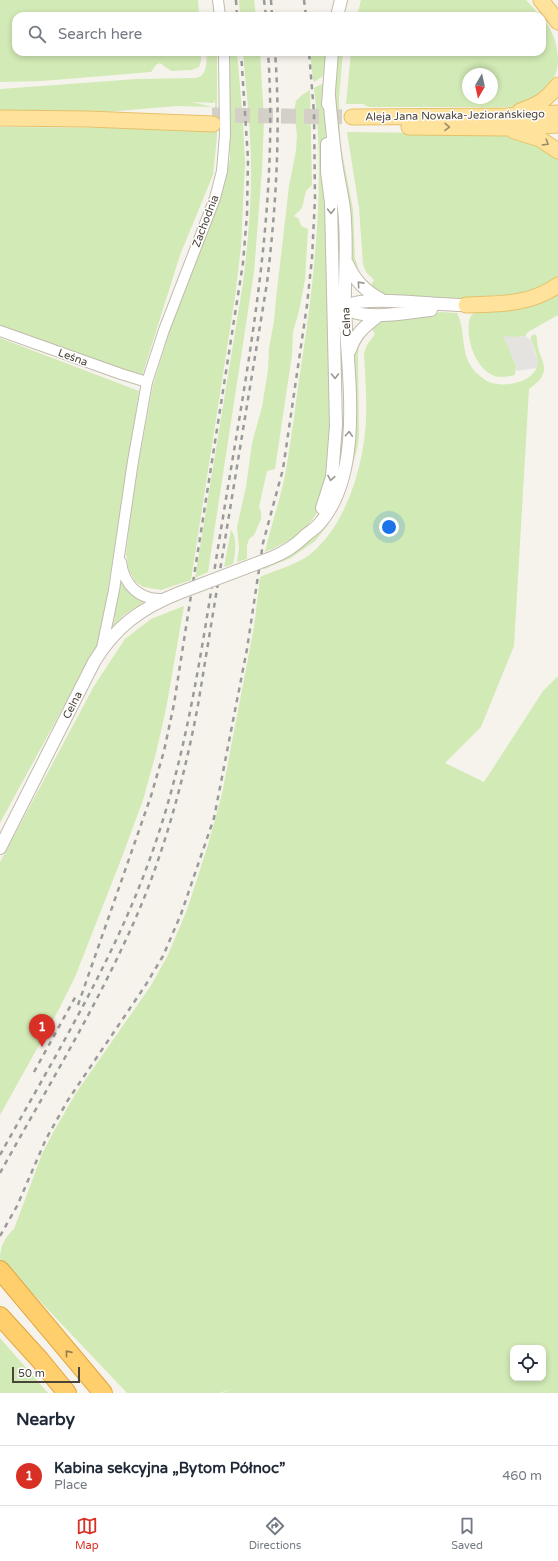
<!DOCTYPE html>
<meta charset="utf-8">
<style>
body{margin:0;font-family:"Varela Round",sans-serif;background:#f6f6f7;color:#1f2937}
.controls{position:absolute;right:12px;bottom:12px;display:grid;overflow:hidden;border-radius:8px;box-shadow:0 2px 6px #0003}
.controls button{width:36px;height:36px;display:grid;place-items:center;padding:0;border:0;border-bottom:1px solid #e0e1e3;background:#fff;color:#1f2937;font:20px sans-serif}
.compass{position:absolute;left:462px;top:68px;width:36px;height:36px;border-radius:50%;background:#fff;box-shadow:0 2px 6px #0003;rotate:189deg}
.scale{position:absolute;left:12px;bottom:10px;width:68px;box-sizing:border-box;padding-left:4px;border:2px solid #4b4439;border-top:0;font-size:11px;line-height:14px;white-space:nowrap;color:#4b4439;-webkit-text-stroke:3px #fff;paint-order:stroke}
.you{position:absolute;left:389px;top:527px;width:14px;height:14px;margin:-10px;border:3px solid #fff;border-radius:50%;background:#1a73e8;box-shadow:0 0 0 6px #1a73e833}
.badge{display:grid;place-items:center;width:26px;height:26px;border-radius:50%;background:#d93025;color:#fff;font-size:13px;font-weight:700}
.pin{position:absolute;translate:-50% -33px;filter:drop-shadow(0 1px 2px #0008)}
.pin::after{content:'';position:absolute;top:21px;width:14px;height:12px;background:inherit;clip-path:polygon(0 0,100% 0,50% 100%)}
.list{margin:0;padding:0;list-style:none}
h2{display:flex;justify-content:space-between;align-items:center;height:52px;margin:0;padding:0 16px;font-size:17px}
h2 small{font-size:13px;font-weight:400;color:#747a83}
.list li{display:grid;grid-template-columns:26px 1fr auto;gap:12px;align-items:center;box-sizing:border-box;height:60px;padding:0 16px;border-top:1px solid #e0e1e3}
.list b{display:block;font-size:15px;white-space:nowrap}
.list p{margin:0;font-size:13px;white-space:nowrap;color:#747a83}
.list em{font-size:13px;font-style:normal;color:#747a83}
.icon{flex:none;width:22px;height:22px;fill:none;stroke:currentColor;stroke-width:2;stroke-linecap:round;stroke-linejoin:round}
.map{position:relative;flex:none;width:558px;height:1393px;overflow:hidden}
.search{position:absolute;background:#fff;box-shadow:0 2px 6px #0003;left:12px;right:12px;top:12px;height:44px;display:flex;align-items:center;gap:10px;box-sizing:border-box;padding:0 14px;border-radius:12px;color:#747a83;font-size:15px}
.sheet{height:112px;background:#fff}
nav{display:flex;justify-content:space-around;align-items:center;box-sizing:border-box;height:56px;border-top:1px solid #e0e1e3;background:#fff;font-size:11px;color:#747a83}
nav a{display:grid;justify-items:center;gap:2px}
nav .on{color:#d93025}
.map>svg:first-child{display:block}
</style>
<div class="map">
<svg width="558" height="1393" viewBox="0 0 558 1393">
<rect width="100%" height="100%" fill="#f6f3ec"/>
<path fill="#d2eab5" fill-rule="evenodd" d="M0,0H198L199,16H16V52H201V61L199,67L192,70L171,71L160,63L156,65L151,72L42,81L0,82Z
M239,0H254L256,16H240Z
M361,0H526L541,16H357Z
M542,17C553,30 558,45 558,62C558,78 543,95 529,102C512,110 481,107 462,107C431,107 399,107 368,107L363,104H346L351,52H542ZM468,74H492V98H468Z
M207,52H217V137L213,175L180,255L142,376L0,325V127L148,128L215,118V99L214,103L191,102L213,107L177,106L94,113L0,112V89L137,79L196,78C208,75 206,63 207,52Z
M228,52H237L243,122L245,163L241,247L235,297L191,580L161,590L143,587L135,581L129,571L126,554L134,488L153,385L175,314L222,188L230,159V108Z
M243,52H260L264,120L262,170L254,272L208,572L195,578L243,283C249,235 253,186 250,137C249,109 245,80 243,52Z
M310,52H328L323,76L314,82L313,79Z
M339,52H343L339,98L340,142L353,209L355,258L360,274L352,265L351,234L335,112V90Z
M322,84H324L325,101L331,451C329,464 326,477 323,490C322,496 322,503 319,508C309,531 287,543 265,552C271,525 281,498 286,470C291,440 295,410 299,380C314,284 326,185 314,88Z
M310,90L312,185L306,191L302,208L294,216L299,219C300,226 302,227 308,229L305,280L299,311L293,332L292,355L275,469L267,471L259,507L261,512V519L254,535L249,539L247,546V559L237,562L239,548L237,527L246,487L252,443L262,407L268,370L269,348L274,321L276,299L289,186L296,151L297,135L294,112L296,101L302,95Z
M347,132L509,134L558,155V279L529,294L482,299H437L392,296L379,294L369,288L374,280L366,272L363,264L359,208Z
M558,293V315L528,332L525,336L516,337L512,357L516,365L515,375C511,376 505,377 500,377C478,375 466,342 469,323C469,318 472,315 474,312C508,308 527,315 558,293Z
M441,312L457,313C466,330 460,353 473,369C476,373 484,380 489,382C503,388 533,383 537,366C539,358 534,347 531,340V336L535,334L537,338C536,360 558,369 529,389L514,646L481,727L445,763L484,782L543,691L558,676V1393H222L231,1389L219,1393H127L0,1259C0,1247 5,1237 14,1229L42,1154L54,1131L76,1093L150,987L167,957L187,910L208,845L222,794L254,627L260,577C273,571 292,566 305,558C345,531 364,466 366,420C367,398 365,375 364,353L367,345L375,334L370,326C392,316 417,316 441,312ZM513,1348H543V1378H513Z
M363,335L364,337L359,347L358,354L359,437L357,450L341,501L328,525L315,541L291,558L264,569L263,568L272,565L271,563C292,555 307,544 321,528L355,422L354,354Z
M0,338L139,391L100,640L0,823Z
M231,530C238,539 235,554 233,564L224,567Z
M120,582H123L145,601L124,615L113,626Z
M184,606L166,709L156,753L143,800L122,857L75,977L58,1011L0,1115V862L94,686L125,639L151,619Z
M0,1338L48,1393H0Z"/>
<path fill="#e5e3e0" d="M503,336L516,337L525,336L531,340L538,361L537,368L516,371V365Z"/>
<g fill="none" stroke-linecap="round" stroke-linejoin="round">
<path stroke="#d4d0c8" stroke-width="15" stroke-dasharray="15 8" stroke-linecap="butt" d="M212,115L352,117"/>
<defs>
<path id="minor" d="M218,0L220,16
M0,331L121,374L147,382
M121,562C124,585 139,600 162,599
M102,648L114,590L133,461L147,382L164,330L215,198L222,171L225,135L224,52"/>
<path id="tertiary" d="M337,16L341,0
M328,104L332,52
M347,263C355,281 365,291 382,300
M341,305C360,323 406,312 431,310
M342,313C344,310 347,307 350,305C367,295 442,306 466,305
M350,350C355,334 365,326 378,316
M322,508L332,477L336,425L331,203L327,172V144
M271,558C284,553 296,545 306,535C311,531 316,528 320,523C365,471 347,372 345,309C344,276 348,242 344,209C342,193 338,178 336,162C333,140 331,118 329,96
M0,848L94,662C115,627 141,608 179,593"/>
<path id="primary" d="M541,0L558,22
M520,111C538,105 546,100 558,85
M352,117L506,116L558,113
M0,118L88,119L213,124
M409,127L506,128L558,125
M514,131L540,139L558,151
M466,305C498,304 531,305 558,285"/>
<path id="motorway" d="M0,1270L103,1393
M0,1316L40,1360L67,1393"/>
</defs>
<use href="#minor" stroke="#c2bbae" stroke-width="12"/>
<use href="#tertiary" stroke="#c2bbae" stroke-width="14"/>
<use href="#primary" stroke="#e6c16a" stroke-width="17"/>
<use href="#motorway" stroke="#e0a43c" stroke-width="20"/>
<use href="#minor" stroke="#fff" stroke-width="10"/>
<use href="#tertiary" stroke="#fff" stroke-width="12"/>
<use href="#primary" stroke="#ffe39c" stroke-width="15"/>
<use href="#motorway" stroke="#ffcf6e" stroke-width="18"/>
<path stroke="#9a9a9a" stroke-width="2.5" stroke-dasharray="5 5" stroke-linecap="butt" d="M236,0L237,16
M264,0L266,16
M271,0L272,16
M304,0L306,16
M78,1005L151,796L164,751L174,704L243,263L247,214L248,159L241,52
M34,1072L77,994
M0,1155C51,1063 108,970 145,872C189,757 203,637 223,517C248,363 279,209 268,52
M0,1173C48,1086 101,1000 140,908C167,843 185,774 198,705L267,283C276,207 281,129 275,52
M0,1236L17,1206L46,1139L68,1100L145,986L163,956L181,914L214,818L247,649L263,543L283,469L307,305L312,258L315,199L314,113L309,52"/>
<defs>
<path id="tertiary-bridge" d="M179,593L271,558"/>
</defs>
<use href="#tertiary-bridge" stroke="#c2bbae" stroke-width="14" stroke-linecap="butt"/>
<use href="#tertiary-bridge" stroke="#fff" stroke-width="12"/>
</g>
<defs><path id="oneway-chevron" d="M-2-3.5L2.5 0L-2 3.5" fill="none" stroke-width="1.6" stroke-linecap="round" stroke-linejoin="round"/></defs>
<g stroke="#9c8c66">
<use href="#oneway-chevron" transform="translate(447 127) rotate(1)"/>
<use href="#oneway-chevron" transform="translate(546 143) rotate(32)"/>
</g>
<g stroke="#9c9892">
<use href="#oneway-chevron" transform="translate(331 211) rotate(89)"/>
<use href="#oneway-chevron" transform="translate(360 284) rotate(-132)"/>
<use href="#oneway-chevron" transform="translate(335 376) rotate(89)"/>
<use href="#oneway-chevron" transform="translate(349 434) rotate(-86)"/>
<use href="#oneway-chevron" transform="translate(331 478) rotate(100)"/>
</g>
<use stroke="#937c4e" href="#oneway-chevron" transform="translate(68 1353) rotate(-129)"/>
<g text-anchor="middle" stroke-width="3" stroke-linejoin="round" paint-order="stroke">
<g font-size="11" fill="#4b4439" stroke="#fff">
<text transform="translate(455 115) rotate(-1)" y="4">Aleja Jana Nowaka-Jeziorańskiego</text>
<text transform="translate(205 221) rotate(-69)" y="4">Zachodnia</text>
<text transform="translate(346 322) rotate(-93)" y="4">Celna</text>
<text transform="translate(73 357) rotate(20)" y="4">Leśna</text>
<text transform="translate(72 705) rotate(-63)" y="4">Celna</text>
</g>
</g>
</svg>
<div class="controls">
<button><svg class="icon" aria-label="locate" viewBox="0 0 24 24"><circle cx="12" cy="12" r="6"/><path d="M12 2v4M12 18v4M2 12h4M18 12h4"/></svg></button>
</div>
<svg class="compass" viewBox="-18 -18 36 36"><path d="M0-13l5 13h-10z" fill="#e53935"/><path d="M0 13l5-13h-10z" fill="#747a83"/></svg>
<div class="scale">50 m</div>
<div class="you"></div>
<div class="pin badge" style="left:42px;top:1047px">1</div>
<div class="search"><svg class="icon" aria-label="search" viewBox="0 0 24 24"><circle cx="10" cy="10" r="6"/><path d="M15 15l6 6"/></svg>Search here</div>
</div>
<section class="sheet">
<h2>Nearby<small></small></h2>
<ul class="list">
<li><span class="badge">1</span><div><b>Kabina sekcyjna „Bytom Północ”</b><p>Place</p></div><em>460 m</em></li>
</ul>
</section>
<nav>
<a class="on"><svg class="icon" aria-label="map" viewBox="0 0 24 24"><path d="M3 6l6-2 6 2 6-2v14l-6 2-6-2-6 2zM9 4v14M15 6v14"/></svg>Map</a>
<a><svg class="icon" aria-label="directions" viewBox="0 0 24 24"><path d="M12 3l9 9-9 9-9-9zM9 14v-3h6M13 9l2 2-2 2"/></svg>Directions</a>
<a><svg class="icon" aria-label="saved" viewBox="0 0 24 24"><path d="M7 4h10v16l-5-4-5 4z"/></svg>Saved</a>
</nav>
